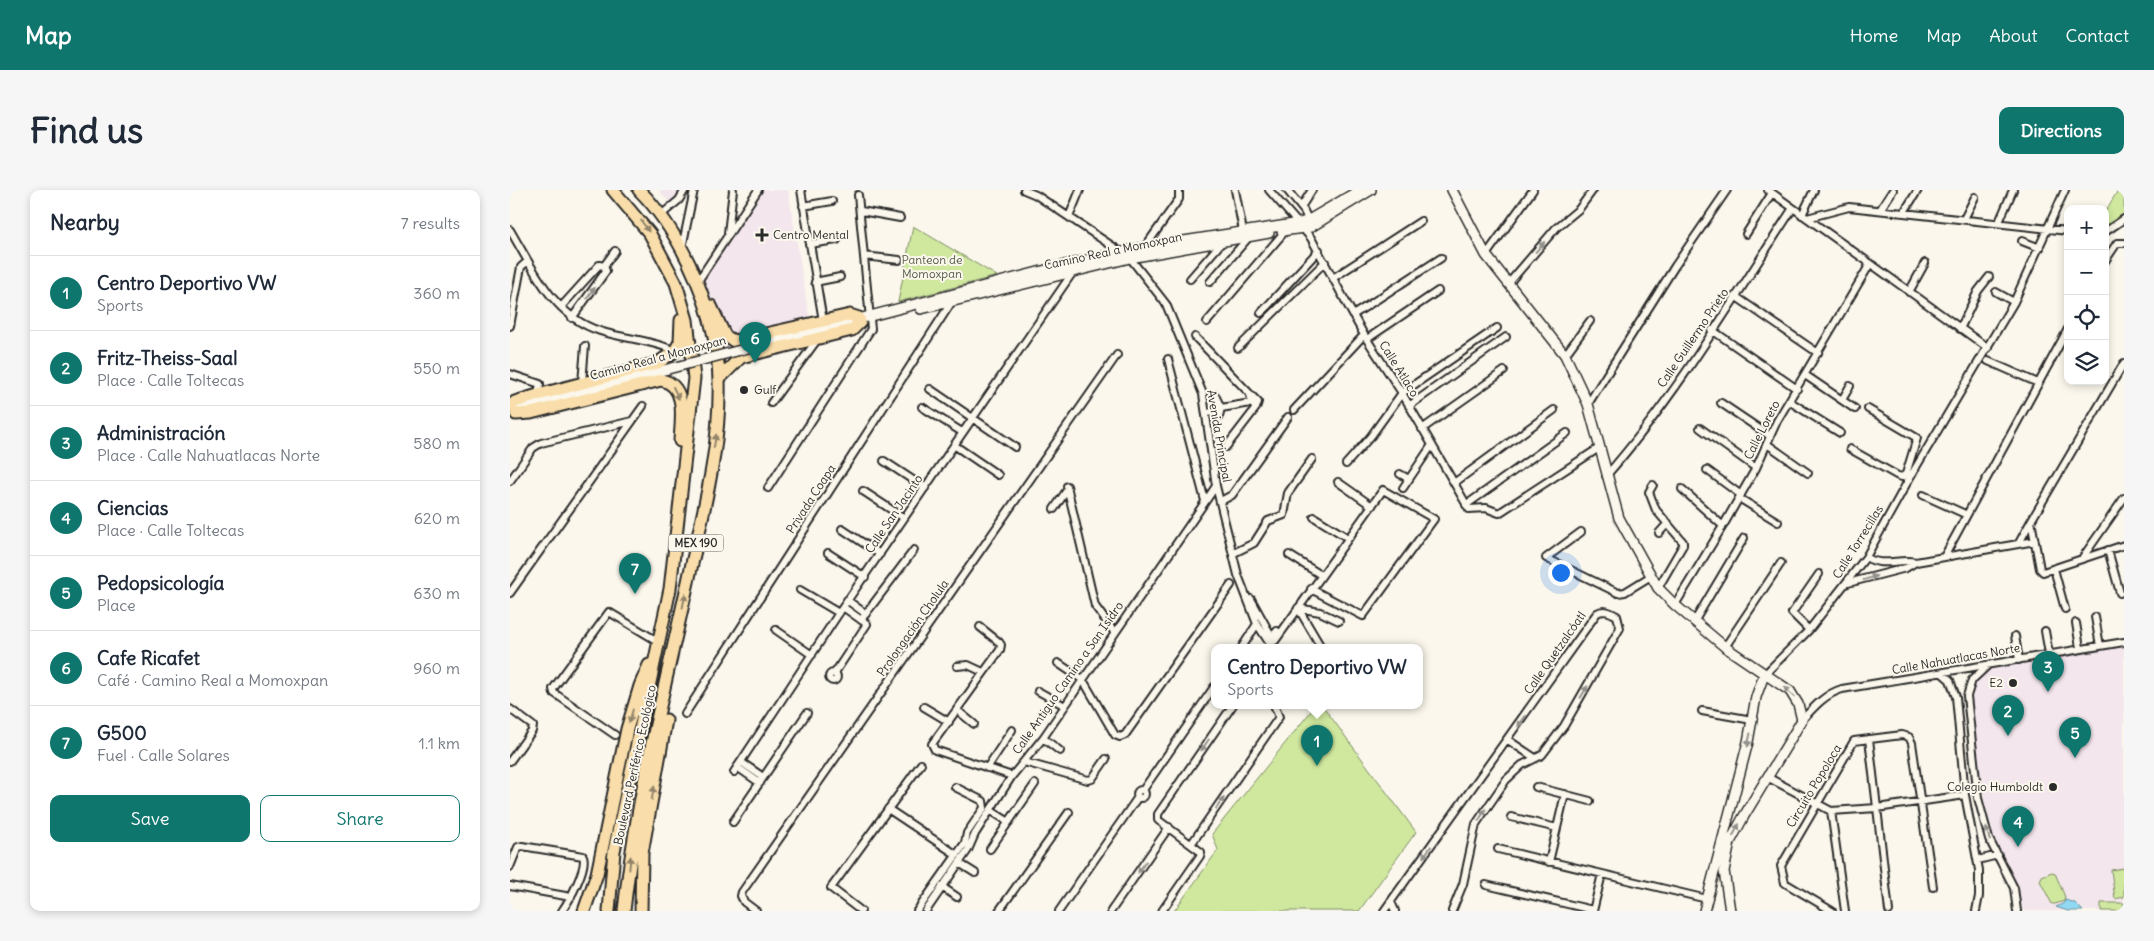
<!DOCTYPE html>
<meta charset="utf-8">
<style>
body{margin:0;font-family:Delius,sans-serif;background:#f6f6f7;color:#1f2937}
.controls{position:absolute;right:15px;top:15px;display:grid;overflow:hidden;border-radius:10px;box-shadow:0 2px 8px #0003}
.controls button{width:45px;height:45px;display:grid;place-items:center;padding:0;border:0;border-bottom:1px solid #e0e1e3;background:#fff;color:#1f2937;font:25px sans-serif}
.you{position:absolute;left:1050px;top:382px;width:18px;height:18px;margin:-12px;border:4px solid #fff;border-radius:50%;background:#1a73e8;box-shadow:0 0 0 8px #1a73e833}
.badge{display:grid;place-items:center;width:32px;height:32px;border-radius:50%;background:#0f766e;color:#fff;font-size:16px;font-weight:700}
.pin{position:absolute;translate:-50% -41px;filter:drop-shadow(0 1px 2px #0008)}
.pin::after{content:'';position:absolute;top:26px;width:18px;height:15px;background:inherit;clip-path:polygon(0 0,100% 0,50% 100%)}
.popup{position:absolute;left:701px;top:454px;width:212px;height:65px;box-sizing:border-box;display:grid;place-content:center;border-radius:10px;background:#fff;filter:drop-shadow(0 1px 4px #0005);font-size:16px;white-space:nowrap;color:#747a83}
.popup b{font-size:19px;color:#1f2937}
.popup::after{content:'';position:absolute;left:50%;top:100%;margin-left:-10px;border:10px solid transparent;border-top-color:#fff}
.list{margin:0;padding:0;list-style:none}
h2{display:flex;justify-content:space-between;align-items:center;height:65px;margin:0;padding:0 20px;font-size:21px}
h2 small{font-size:16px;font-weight:400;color:#747a83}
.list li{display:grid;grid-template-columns:32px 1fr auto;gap:15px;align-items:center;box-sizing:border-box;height:75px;padding:0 20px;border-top:1px solid #e0e1e3}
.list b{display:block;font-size:19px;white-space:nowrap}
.list p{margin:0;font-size:16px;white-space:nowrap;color:#747a83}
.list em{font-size:16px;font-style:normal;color:#747a83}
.actions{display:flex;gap:10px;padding:15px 20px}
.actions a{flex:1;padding:11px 0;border:1px solid #0f766e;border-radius:10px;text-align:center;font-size:18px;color:#0f766e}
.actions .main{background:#0f766e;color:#fff}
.icon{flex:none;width:28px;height:28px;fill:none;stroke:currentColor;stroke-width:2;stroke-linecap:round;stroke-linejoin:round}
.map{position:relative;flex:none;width:1614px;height:721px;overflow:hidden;border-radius:10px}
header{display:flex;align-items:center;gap:30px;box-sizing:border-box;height:70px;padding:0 25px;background:#0f766e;color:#fff}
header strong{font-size:24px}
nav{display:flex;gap:28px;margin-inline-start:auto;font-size:18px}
.intro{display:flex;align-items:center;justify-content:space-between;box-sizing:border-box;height:120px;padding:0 30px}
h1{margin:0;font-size:35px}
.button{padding:12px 22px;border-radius:10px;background:#0f766e;color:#fff;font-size:18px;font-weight:700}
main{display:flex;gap:30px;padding:0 30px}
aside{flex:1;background:#fff;border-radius:10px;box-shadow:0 2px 8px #0003}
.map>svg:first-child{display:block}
</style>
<header>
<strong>Map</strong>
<nav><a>Home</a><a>Map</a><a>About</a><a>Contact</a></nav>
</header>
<div class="intro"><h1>Find us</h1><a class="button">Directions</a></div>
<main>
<aside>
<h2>Nearby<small>7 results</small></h2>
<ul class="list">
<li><span class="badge">1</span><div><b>Centro Deportivo VW</b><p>Sports</p></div><em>360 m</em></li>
<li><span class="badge">2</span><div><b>Fritz-Theiss-Saal</b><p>Place · Calle Toltecas</p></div><em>550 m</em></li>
<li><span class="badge">3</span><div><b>Administración</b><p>Place · Calle Nahuatlacas Norte</p></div><em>580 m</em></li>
<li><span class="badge">4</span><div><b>Ciencias</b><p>Place · Calle Toltecas</p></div><em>620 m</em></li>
<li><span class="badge">5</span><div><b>Pedopsicología</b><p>Place</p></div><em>630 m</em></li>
<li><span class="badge">6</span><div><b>Cafe Ricafet</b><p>Café · Camino Real a Momoxpan</p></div><em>960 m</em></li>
<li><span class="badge">7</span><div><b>G500</b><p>Fuel · Calle Solares</p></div><em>1.1 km</em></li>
</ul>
<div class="actions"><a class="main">Save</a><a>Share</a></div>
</aside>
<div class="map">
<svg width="1614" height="721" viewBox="0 0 1614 721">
<rect width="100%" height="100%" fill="#fbf7ec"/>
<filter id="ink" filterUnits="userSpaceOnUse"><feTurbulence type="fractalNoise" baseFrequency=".02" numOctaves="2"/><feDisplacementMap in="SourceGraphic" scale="10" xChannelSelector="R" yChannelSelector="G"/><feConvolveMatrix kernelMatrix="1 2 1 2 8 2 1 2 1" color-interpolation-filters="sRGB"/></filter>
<g filter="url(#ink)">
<path fill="#f3e6ec" d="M149,0H180L165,20Z
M248,0H278L300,132L225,149L215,142L202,110L188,91Z
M1614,456V721H1513L1506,698L1485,657L1477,627L1467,567L1462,508L1464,493L1479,478Z"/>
<path fill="#cfe89e" stroke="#7d8a64" d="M1605,0H1614V24L1595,36V22L1607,2Z
M403,36L487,86L388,112Z
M806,515H812L906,642L849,721H664L708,660L702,644Z
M1614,678V707L1605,709L1601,680Z
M1542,682L1545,683L1555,707L1554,711L1545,714H1542L1530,691L1532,686Z
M1591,713H1614V721H1591Z"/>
<path fill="#91d8f2" stroke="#6893a2" d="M1555,710L1565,713L1573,721H1558L1546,717L1554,713Z"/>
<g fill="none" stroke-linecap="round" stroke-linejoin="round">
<defs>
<path id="minor" d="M291,0L313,131
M514,0L526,5L620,68L656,114L693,204L706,296L728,385L747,434L762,457
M725,0L733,41
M759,0L801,48L854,145L892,203L959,319L976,318L989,323L1089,258
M777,0L794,21L800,34
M1258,0L1478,158
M293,16L322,11
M791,17L802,0
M1370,20L1383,0
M351,21L390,28
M1394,22L1408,0
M151,25L169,10L175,0
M1292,25L1304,0
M559,27L570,0
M1297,28L1339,17L1558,41
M1454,29L1465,7
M1489,32L1503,0
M0,40C23,79 44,127 90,141C115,149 142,150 165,161
M1595,42L1614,29
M218,43L223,0
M1236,44L1262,3
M1512,51L1530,58
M299,54L327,50
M635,57L669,9V0
M172,58L184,0
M976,65L1023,0
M354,66L389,70
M1595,71L1607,53H1614
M823,88L911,31
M680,89L713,51
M188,91L248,0
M305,92L330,87
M700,92L739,47
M998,94L1046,38L1069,19L1083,0
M1399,102L1415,73
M1486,102L1504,112
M1225,106L1308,163
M51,117L89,75L94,76
M751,123L809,60
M843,125L931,68
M62,128L96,81L94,76L105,61
M697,132L776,40
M0,136L11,77L18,71
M1450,139L1468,101L1479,87
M1202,140L1287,199
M685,147L740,204
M857,149L928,101
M728,158L815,72
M1055,165L1080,131
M658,169L695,311
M1478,171L1528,193
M1614,173L1521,331L1530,379L1533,382L1614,355
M0,184L30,194L28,205
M1295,185L1345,219
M72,193L75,156
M420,199L505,257
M740,204L748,212L746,218L741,213Z
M705,205L711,218L709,226
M1332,210L1340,196
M1279,211L1330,243
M261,213L307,150
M1211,213L1260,246
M1078,214L1165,76L1217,0
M899,216L996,147
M412,217L452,242
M784,220L854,145
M696,224L711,218L741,213
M1190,238L1246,278
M912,239L994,181
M1257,254L1298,283
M444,255L488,285
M716,257L746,218
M1340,259L1388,286L1392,287L1396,284L1407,248L1358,219
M374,271L415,298
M836,274L861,246L892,203L987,138
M1197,280L1231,305
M890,284L899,289
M1096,286C1167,205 1224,108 1283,18
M0,291L23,258L31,253L122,231
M828,292L862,316
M944,293L1044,220
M1143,295L1139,302L1146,320L1173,352V355L1148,398
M557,296L585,416L604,442
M258,298L361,139L348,5
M893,298L922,255
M1172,299L1213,336
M353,301L394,328
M1413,305L1455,324
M1229,308L1268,332
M711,311L722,305L778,227
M956,315L1057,243
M544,319L557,300
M804,327L838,348
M332,339L370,364
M1071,342L1036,368L1108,403L1115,402L1141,386
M1149,343L1158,333
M1509,353L1521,331
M1598,360L1610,403
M318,363L355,387
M724,363L744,353L758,331L774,325L778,303L802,269
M779,365L811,385
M1356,367C1372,378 1389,368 1406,372L1525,351
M1434,367L1558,139
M1573,367L1614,308
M1544,379L1555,419
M1338,393L1396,378L1406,372
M290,400L329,423
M0,403L133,216
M741,409L762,447L767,441
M337,410L356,424
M1165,415L1213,336L1246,278L1267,231L1360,74
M788,418L810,422L829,431
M792,425L788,418L811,457
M1585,427L1590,456
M351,430L404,360
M1184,432L1234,348
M1566,433L1570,458
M470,437L489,452L491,455L490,460L422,554L425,560L502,586
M266,440L302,465
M1299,440L1282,423L1309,384
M1535,441L1539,464
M1505,446L1509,470
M760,452L765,451L873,300L924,329L853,426L801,399
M732,457L747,434
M1215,457L1271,373
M548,473L573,490L605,545L610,547L615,545L721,395
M447,476L458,475L473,482
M1477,476L1462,490L1457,506L1468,608L1479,649L1504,698L1507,721
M1432,483L1440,490L1446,507L1455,605L1469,680V706L1466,721
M319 487a4 4 0 1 1 8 0a4 4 0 1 1-8 0Z
M324,484L357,434L333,417
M1254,485L1299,440L1356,367L1399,289L1504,112L1555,0
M528,501L555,516
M414,517L439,532
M0,519L23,536L22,541L0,571
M447,520L464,534
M1192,521L1242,530
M175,524L443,110
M1292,530C1304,517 1315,504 1332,499L1614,452
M105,545L44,503L43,499L99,422L149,452
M533,548L550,561
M1359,549L1379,721
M998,550L1025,568
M231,572L253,587
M514,572L578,590L582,589L596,569
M227,577L250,593
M477,578L502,540
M224,582L333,417L563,82
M1259,588L1321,621L1367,618L1455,605
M1026,597L1080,611
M633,600L704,497
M627 604a4 4 0 1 1 8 0a4 4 0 1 1-8 0Z
M378,619L447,665
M480,620L499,632
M1321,621L1335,721
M1001,627L1047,638
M223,632L297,523
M682,653L769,527L764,515
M480,659L525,594
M988,659L1197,709
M1468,670L1488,665
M1039,672L1055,604
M449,673L465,683
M0,677L8,657L12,656L73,666C78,677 59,711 52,721
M976,695L1083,720
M0,696L61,707
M432,697L447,707
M881,712L885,721
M246,721L234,712L231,706L232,702L607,165
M351,721L321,698L411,574
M407,721L455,653L457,643L474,618L473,611L445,597
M416,721L458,660L465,644L502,586L533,548L706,296
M489,721L559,622
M549,721L628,607
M601,721L659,637
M652,721L690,666L691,662L648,630V624L723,515
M874,721L1087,423C1094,419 1100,422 1107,426L1110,438L1054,536L1032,565L1012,575L996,590L966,634L953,694L942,721
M1083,721L1092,684
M1322,721L1275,693L1271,676L1344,551L1392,545L1399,547L1402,553L1423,697"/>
<path id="tertiary" d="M942,0L976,65L1055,165L1078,214L1109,328L1148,398L1165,415L1215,457L1280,501L1288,514L1292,530L1234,626L1220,652L1214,681L1220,721
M772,41L801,37L861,0
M411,119L620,68L759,43
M242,157L555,75L635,57L790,33L799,30L850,0
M0,217L20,215L158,179
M1194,721L1238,552L1246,507L1254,485"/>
<path id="trunk" d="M201,116L215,146L224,151L340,125L349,128L350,132L342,140L231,167L209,189
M0,217L5,212L28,205L148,173L165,161L170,152L171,130
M6,224L21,223L151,190C178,195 171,231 170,251
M74,721L87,684L117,539L130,496L139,475
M99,721L104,661L160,399L184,188L177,130L166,93L140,44L103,0
M114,721C126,610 154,500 178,392C192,326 211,258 209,191C208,126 174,45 129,0
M131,721L132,663L156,530"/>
</defs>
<use href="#minor" stroke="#2b2b2b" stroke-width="10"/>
<use href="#tertiary" stroke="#2b2b2b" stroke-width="12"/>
<use href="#trunk" stroke="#2b2b2b" stroke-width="15"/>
<use href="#minor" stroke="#fbf7ec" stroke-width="6"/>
<use href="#tertiary" stroke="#fbf7ec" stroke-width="9"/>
<use href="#trunk" stroke="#f9deab" stroke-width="11"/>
<defs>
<path id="tertiary-bridge" d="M158,179L242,157"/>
</defs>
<use href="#tertiary-bridge" stroke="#2b2b2b" stroke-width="12" stroke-linecap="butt"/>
<use href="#tertiary-bridge" stroke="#fbf7ec" stroke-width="9"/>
</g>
<defs><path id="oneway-solid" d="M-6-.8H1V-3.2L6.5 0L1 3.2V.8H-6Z" transform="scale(1.25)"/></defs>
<g fill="#92846b">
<use href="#oneway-solid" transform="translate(135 36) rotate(55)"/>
<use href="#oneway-solid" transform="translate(166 203) rotate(64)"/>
<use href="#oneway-solid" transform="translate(205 251) rotate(-80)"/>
<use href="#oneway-solid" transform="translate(174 411) rotate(-78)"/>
<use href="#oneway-solid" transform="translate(121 526) rotate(106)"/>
<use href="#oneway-solid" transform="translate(143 603) rotate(-79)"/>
<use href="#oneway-solid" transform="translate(120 673) rotate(-84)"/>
</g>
<g fill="#93918c">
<use href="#oneway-solid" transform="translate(1030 57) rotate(-49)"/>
<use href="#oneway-solid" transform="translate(81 103) rotate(-54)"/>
<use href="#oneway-solid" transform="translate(1360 388) rotate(-18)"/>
<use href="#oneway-solid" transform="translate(1074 502) rotate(-59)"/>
<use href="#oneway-solid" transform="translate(1279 502) rotate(-134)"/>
<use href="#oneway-solid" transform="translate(1012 531) rotate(125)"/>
<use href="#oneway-solid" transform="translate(1239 550) rotate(102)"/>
<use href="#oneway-solid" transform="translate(695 555) rotate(124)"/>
<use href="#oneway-solid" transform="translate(710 613) rotate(-55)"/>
<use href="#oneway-solid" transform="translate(972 625) rotate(-59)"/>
<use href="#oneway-solid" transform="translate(1226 640) rotate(-63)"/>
<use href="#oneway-solid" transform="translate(1478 644) rotate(-105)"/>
<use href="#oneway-solid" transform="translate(917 662) rotate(126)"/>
<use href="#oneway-solid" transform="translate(632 677) rotate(125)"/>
</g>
</g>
<g fill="#2b2b2b" stroke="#fbf7ec" stroke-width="2">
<path d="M249.5 37.5h5v5h5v5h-5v5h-5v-5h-5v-5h5z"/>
<circle cx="234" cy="200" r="5"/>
<circle cx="1503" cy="493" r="5"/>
<circle cx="1543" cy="597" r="5"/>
</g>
<g text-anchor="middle" stroke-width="4" stroke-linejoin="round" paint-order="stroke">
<rect fill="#fbf7ec" stroke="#696865" stroke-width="1" x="158.5" y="344.5" width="55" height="17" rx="4"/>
<g font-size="11" font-weight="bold" fill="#2b2b2b">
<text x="186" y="357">MEX 190</text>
</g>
<g font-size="12" fill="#2b2b2b" stroke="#fbf7ec" text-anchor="start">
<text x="263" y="49">Centro Mental</text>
<text x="244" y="204">Gulf</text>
<text x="1493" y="497" text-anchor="end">E2</text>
<text x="1533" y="601" text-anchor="end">Colegio Humboldt</text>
</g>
<g font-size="12" fill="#2b2b2b" stroke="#fbf7ec">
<text transform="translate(603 61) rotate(-12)" y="4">Camino Real a Momoxpan</text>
<text transform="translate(1183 148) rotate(-56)" y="4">Calle Guillermo Prieto</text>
<text transform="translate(148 168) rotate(-15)" y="4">Camino Real a Momoxpan</text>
<text transform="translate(889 179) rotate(58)" y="4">Calle Atlaco</text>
<text transform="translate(1252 240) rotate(-63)" y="4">Calle Loreto</text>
<text transform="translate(709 246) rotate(80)" y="4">Avenida Principal</text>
<text transform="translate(301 309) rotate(-57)" y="4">Privada Coapa</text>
<text transform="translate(384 324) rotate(-56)" y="4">Calle San Jacinto</text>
<text transform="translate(1348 352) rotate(-58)" y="4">Calle Torrecillas</text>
<text transform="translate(403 438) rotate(-55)" y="4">Prolongación Cholula</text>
<text transform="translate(1045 463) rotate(-55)" y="4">Calle Quetzalcóatl</text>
<text transform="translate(1446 469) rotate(-10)" y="4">Calle Nahuatlacas Norte</text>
<text transform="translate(558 488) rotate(-55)" y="4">Calle Antiguo Camino a San Isidro</text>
<text transform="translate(125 575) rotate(-78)" y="4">Boulevard Periférico Ecológico</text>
<text transform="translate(1304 596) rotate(-59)" y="4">Circuito Popoloca</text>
</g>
<g font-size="12" fill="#545a48" stroke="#fbf7ec">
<text x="422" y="74">Panteon de<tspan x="422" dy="14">Momoxpan</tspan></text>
</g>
</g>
</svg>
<div class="controls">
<button>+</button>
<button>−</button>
<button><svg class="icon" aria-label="locate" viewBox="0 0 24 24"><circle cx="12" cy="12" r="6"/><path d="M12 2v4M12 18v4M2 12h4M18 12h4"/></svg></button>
<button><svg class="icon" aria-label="layers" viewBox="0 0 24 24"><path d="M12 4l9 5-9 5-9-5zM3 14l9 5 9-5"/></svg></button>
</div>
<div class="you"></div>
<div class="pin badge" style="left:807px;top:576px">1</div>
<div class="popup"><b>Centro Deportivo VW</b>Sports</div>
<div class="pin badge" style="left:1498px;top:546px">2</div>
<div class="pin badge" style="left:1538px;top:502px">3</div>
<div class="pin badge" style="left:1508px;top:657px">4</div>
<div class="pin badge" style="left:1565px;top:568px">5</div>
<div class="pin badge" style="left:245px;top:173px">6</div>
<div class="pin badge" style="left:125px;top:404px">7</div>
</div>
</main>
